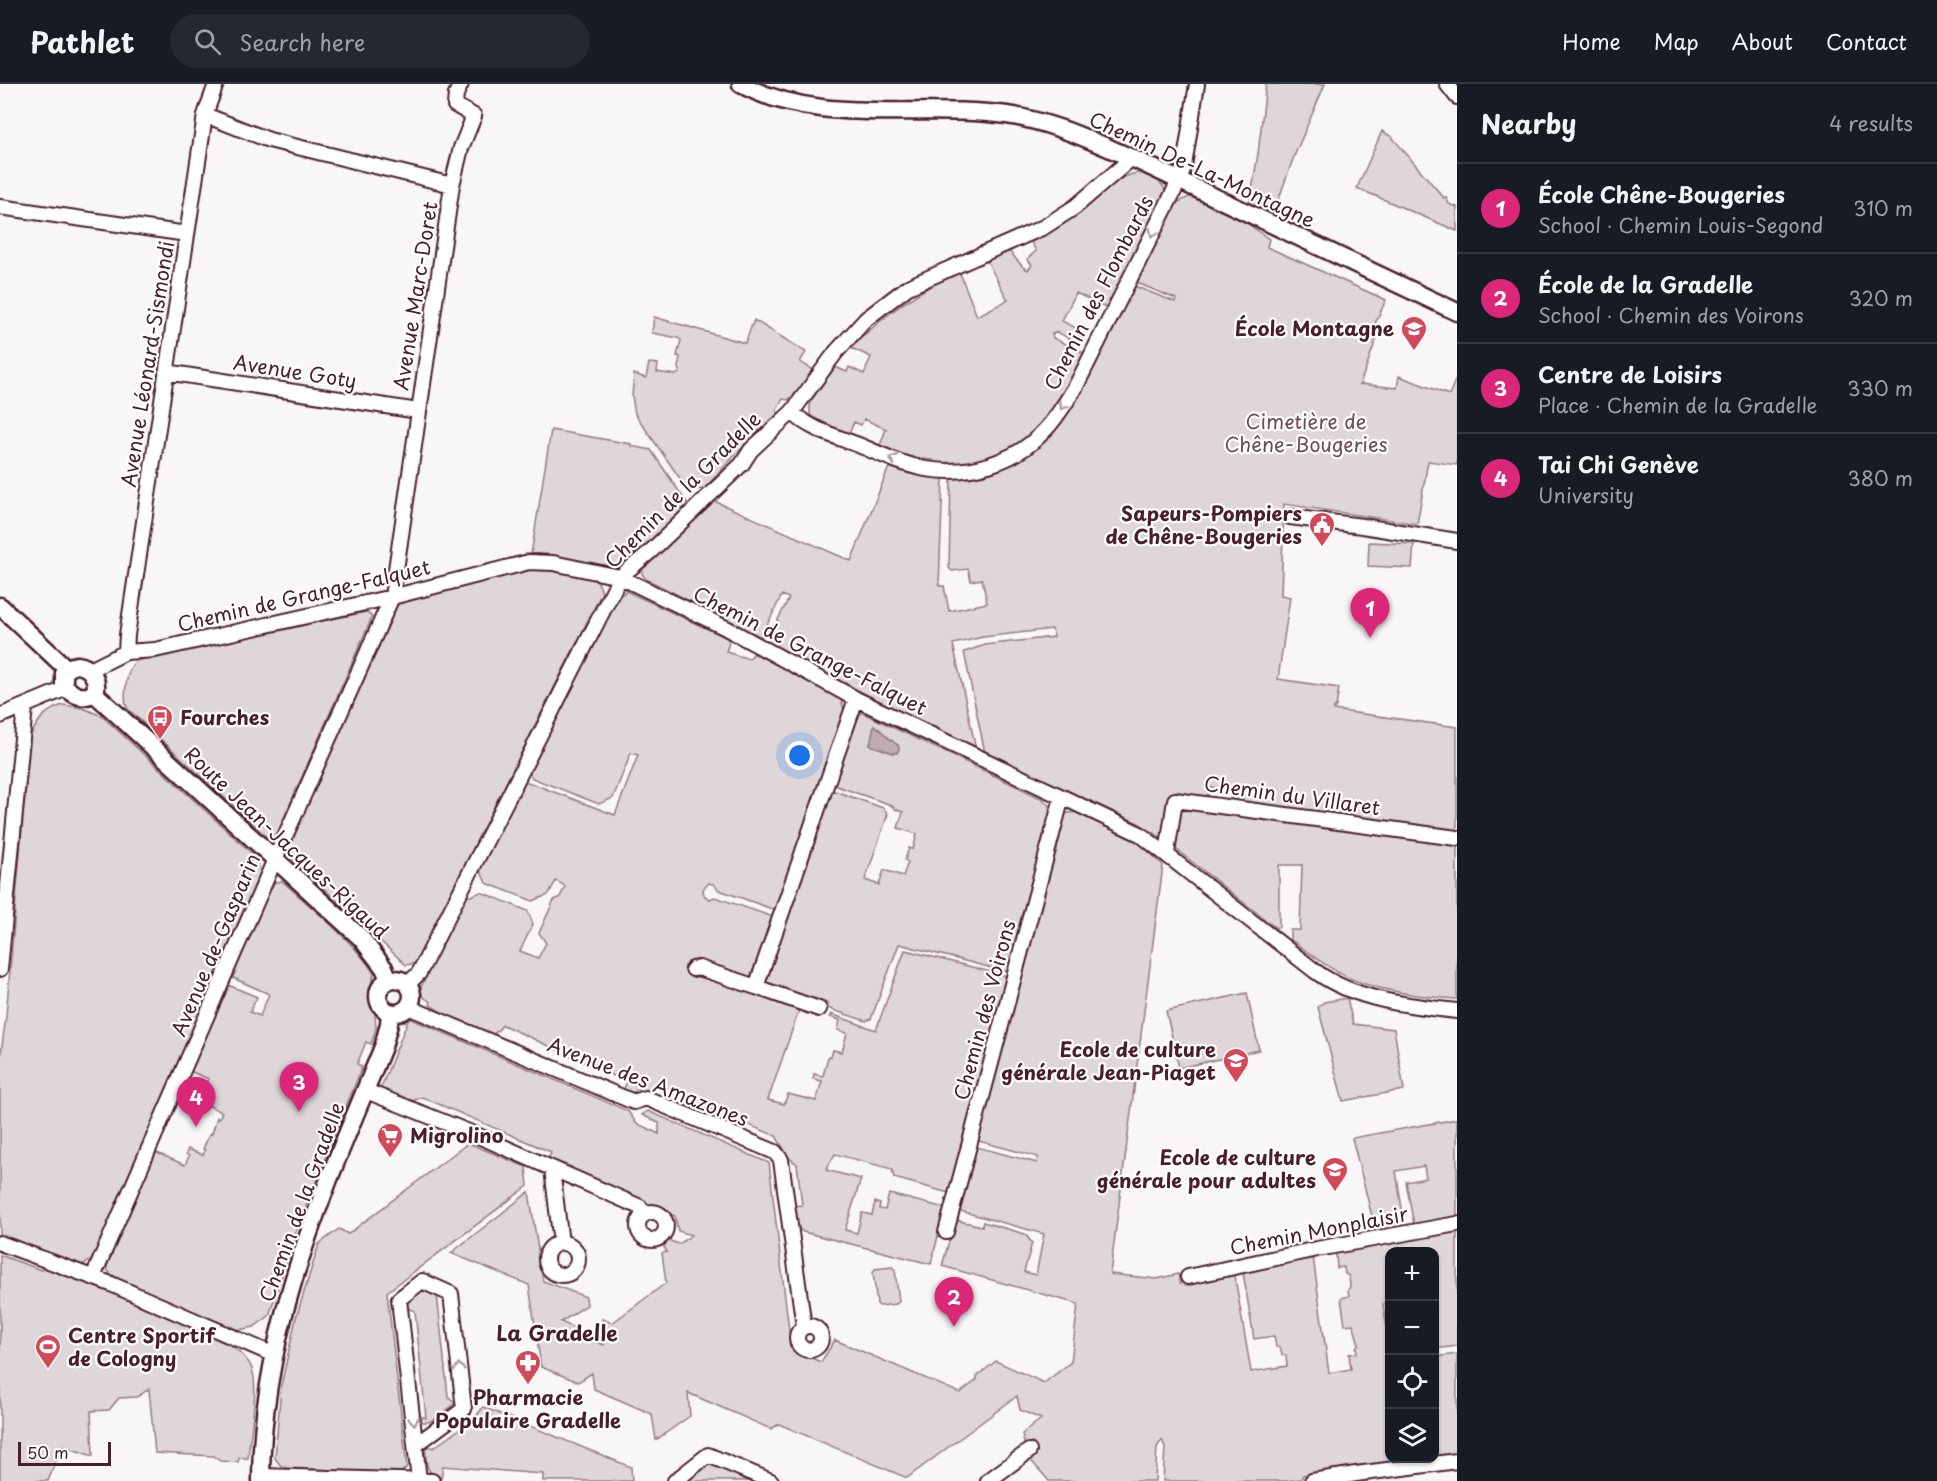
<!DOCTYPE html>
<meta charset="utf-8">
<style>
body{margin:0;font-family:"Playpen Sans",sans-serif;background:#242831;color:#f1f3f6}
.controls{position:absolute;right:18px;bottom:18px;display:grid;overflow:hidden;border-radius:12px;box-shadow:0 2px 4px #0004}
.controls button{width:54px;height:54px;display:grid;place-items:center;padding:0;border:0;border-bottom:2px solid #363941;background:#171b24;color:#f1f3f6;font:30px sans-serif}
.scale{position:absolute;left:18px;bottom:15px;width:93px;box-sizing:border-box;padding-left:6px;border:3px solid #4a1f2b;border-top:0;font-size:16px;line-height:21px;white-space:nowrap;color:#4a1f2b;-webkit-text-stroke:4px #fff;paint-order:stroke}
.you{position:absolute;left:800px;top:672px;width:21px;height:21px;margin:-15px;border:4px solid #fff;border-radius:50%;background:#1a73e8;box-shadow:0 0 0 9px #1a73e833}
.badge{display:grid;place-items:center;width:39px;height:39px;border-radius:50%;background:#db2777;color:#fff;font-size:20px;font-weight:700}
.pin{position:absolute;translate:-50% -50px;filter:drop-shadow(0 2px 3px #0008)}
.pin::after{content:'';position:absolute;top:32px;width:21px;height:18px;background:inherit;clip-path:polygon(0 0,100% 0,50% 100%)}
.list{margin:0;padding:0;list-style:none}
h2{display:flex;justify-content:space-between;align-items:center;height:78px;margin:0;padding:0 24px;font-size:26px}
h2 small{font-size:20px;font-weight:400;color:#9ea1a6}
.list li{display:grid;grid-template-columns:39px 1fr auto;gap:18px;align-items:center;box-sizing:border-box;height:90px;padding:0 24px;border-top:2px solid #363941}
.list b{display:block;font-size:22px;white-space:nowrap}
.list p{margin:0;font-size:20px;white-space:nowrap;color:#9ea1a6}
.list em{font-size:20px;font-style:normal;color:#9ea1a6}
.icon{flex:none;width:33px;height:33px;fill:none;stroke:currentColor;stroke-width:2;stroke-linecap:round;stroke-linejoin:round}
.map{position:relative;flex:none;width:1457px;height:1397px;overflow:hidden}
header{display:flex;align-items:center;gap:36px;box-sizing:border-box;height:84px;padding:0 30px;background:#171b24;border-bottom:2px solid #363941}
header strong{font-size:28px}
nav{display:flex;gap:33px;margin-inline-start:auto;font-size:21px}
.search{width:420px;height:54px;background:#242831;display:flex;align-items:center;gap:15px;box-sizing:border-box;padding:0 21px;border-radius:33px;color:#9ea1a6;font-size:22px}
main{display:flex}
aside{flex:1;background:#171b24}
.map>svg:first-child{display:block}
</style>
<header>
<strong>Pathlet</strong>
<div class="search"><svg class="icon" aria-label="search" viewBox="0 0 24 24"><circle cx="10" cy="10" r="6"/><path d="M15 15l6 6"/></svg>Search here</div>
<nav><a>Home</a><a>Map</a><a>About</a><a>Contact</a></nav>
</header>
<main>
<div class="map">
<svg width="1457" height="1397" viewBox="0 0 1457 1397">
<rect width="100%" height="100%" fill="#f8f6f7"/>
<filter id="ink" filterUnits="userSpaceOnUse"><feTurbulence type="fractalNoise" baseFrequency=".0167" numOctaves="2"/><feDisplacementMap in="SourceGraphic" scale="12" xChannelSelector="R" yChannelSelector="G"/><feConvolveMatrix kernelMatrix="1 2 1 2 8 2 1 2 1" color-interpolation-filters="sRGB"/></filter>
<g filter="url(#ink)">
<path fill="#ded6d9" stroke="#947a82" stroke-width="1.5" d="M1266,0H1325L1293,75L1272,134L1249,123L1258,70Z
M1382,47L1392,53L1444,114L1446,113L1449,120L1457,123V147L1357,104Z
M1137,89C1151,91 1165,97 1166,112L1109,225L1076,209L1062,237L1084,248L1078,259L1057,248L1052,250L1053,254L1086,270L1066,309L1024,358L1007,369L982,378L937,381L933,376L922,375L917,377L879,364L886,345L864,335L861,341L854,338L849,350L810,332V318L835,283L847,288L849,283L864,290L871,273L851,264C885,230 916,208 959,187L977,232L1008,216L988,179L989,175L1009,167L1023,183L1028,186L1032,181L1027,175L1036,167L1031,158C1045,151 1059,144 1072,134C1091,120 1112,93 1137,89Z
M1189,113H1196L1244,137L1269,155L1267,163L1386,216L1374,242L1380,245L1360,300L1397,304L1399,292L1449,311L1457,292V381L1428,377L1417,440L1284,420L1281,511L1290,513L1278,595L1339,604L1336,623H1334V626L1457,643V749L1347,735L1348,724L1336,722L1334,733L1231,719L1233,705L1209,703L1207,717L1172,712L1165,756L1138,739L985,669L964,568L985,561L1054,553L1052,545L983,553L953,560L976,665L896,627L767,557L789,514L782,511L761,553L646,495L642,490L643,483L714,417L851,477L889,383L924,393L943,395L939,502H944L949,527L987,519L982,495L971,497L968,485L952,487L949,484L951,393C962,394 972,392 983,389C1045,375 1069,329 1096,276C1108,251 1121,226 1134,202L1175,218L1176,215L1135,198L1172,126L1176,119Z
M654,233L745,259L754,236L806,268L800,278L812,285L804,301L788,316L783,315L777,324V333L737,369L704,405L688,406L635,330L632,312L634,290L646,294L649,279L658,280L657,288L676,291L680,288L678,284L680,273L677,272L681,256L678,254L652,249Z
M551,346L631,360V362L651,366L689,422L626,481L613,485L538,470L531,471Z
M1369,458L1414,460L1412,484L1368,482Z
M544,484L596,493L602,508L416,879L406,881L292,775L289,761L384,541L398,520L505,489Z
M626,507L727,554L729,558L726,568L749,575L754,569L841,615L844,626L775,826L719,806L713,800L709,799L703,805C703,811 705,813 710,815L715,813L773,833L751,897L693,878L687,880L685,885L690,893L695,892L700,888L800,923L768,1016L784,1020L788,1010L816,1017L822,997L813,995L814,990L823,992L828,973H831L833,966L842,968L847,949L838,946L840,936L830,933L831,930L876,946L905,866L1007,892L949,1109L894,1094L892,1085L835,1070L826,1086L861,1095L845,1146L857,1149L862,1129L872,1131L875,1118L880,1120L879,1125L885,1126L889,1110L945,1124L931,1180L803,1148L796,1142L793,1122L802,1121L797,1080L789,1074L776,1052L659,1004L646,1008L638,1005L631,1010L623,1007L627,998L503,941L493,951L446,931L430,921L431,918L422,912L421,903L465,814L481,808L528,827L533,840L520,867L538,874L546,859L539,849L554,816L560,813L565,803L562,800L556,797L548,811L533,817L486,799L480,786L525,697L615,731L638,671L631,669L613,714L599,720L532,694L529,688L616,515Z
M367,528L372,533L277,750L267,753L127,624C123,614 126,584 136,577L196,562Z
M63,621L83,624L102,632L257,774L260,789L92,1176L80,1182L0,1152V977L6,932L30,653C38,636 44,627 63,621Z
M863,629L1043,715L1050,723V731L1008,888L899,860L871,935L866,937L827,924L828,919L814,914L806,917L762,899L829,705L883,724L888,730L865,796L879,801L884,786L903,792L908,778L905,776L909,764L913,765L917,750L898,744L903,728L895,725L891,721L831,700L855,631Z
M1177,722L1457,758V915C1427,913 1394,909 1365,900C1340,893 1311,871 1290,855V846H1300L1302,781H1279V843L1276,844L1172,762Z
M1075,728L1137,757L1163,781L1110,1190L1157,1195L1178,1190L1180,1199L1234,1188L1251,1288L1287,1282L1286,1271H1282L1280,1263H1276L1274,1252L1254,1255L1243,1188L1313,1173L1329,1289L1351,1285L1349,1270L1357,1269L1356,1263L1359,1260L1353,1240L1345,1241L1341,1214L1349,1212L1348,1206L1350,1202L1349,1192L1345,1190L1344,1183L1337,1184L1336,1170L1341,1167L1457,1146V1262L1435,1265L1434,1168H1390L1389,1219L1383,1220L1390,1262V1315L1388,1316L1390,1323V1374L1408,1375V1377L1309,1394V1390L1303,1391L1301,1395L1286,1397H1163L1165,1363L1162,1356L1157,1363L1155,1397H1049L1027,1372L1022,1350L1041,1335L1020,1326L1017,1312L907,1394L779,1340L771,1345L688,1309L690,1332L656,1356L652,1330L594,1305L592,1289L578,1298L541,1283L529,1201L451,1169L529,1108L543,1197L586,1213L587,1221L561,1238L583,1248L586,1255L604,1261L602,1235L612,1239L666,1199L662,1169L667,1168L664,1163L667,1156L679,1160L691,1151L678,1147L675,1132L574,1089L572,1083L549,1075L551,1068L422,1013L410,1018L380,1006L409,934L628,1027L636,1039L659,1050V1039L642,1031L648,1027L769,1079L790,1255L794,1267L821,1278L835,1256L960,1309L977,1296V1292L996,1277L1044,1299L1071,1278L1078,1220L942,1182L955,1136L982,1142L983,1138L1025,1150L1032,1159L1024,1188L1036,1191L1044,1150L957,1126L973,1062L1037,1079L1038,1073L975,1056L1064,730Z
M282,797C309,822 357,860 374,890L369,909L375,930L376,945L371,960L366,958L357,980L362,983L295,1150L269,1232L254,1243L239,1246L138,1205L112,1191L108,1187L106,1180L155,1068L185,1081L189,1072L186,1070L188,1065L203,1071L205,1066L203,1065L210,1049L212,1050L217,1033L219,1034L222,1028L205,1020L207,1016L204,1014L209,1004L205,1002L208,995L190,987L228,901L257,913L250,928L260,932L269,910L231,893L272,799Z
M1247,909L1259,966L1179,984L1166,927Z
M1347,914L1353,940L1394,945L1404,1006L1343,1017L1318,923L1324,918Z
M1457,1035V1134L1414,1141L1406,1098L1426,1094L1424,1082L1396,1087L1405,1143L1376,1148L1352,1054Z
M468,1059L526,1083L528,1102L387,1208L407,1383L400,1389L287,1384L280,1381L275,1374L281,1302L296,1234L319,1160L339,1145L348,1150Z
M0,1171L41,1186L43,1181L124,1213L230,1261C239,1267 248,1274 252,1285C259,1305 250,1351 248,1374H239L238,1378L220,1377L213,1372L155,1369L149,1305L137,1313L119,1314L109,1326L91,1327L93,1372L62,1362L48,1397H0Z
M892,1183L895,1186L899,1217L896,1220L880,1222L877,1220L873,1189L875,1185Z
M422,1204L437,1210L448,1312L455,1319C446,1326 432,1343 419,1337L417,1331L426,1334L415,1227L404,1223L406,1214Z
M1457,1270V1372L1418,1378L1415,1375L1434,1374L1435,1273Z
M483,1323L631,1383L632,1397H543V1390L443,1382L441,1394C423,1389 427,1377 425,1361L433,1364L475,1334Z
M719,1378L763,1397H682L707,1379Z"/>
<path fill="#bdadb0" stroke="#8f747b" stroke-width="1.5" d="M874,641C883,647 888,655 898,661L899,665L897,669H893L870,661Z"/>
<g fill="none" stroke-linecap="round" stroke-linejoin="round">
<defs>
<path id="minor" d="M1447,0L1457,13
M452,101L461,64L474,32L455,21L456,10L461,0
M0,123L187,150
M166,288L418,327
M792,328C810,346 838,353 861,362C882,371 904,381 926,385C968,392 1015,379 1044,347C1057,334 1066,318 1076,302L1179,97L1184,82L1197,0
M1290,433L1362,442L1457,457
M126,568L127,551L205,31L216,0
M90,586L126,568L155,566L392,513L529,478L553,479L620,493L726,544L856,615L1140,750L1315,887C1354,916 1410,922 1457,927
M0,632L67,604
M1167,769L1175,716L1457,754
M0,885L25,623
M693,885L699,884L756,903
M408,900L419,889L620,493L651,467L742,380L751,366L792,328L836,268L866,235L908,203L1044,143L1075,123L1132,74
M408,923L634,1018L646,1014L775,1068L781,1076L804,1243
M819,925L756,903L856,615
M366,1007L474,1050L640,1123L644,1131
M552,1085L561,1159
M638 1142a14 14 0 1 1 28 0a14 14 0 1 1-28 0Z
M946,1148L1062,713
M0,1159L111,1200L274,1271
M546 1175a16 16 0 1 1 32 0a16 16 0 1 1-32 0Z
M93,1193L275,775L392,513L452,101L269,56L205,31
M1188,1193L1317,1165L1457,1140
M797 1254a12 12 0 1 1 24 0a12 12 0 1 1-24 0Z
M417,1360L464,1325L451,1210L422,1197L399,1215L419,1396
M261,1392L432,1397
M675,1397L708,1371L771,1397
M988,1397L1029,1367
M1312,1397L1356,1390L1457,1377"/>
<path id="tertiary" d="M741,0C819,43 920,19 1007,31C1050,37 1092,57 1132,74L1457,228
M0,522L67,585
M77,581C90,582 97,593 96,605L91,611C79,615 71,610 64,600V588L72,582Z
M94,609L361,854L384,884L389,895
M378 912a17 17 0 1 1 34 0a17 17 0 1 1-34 0Z
M261,1397C261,1241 325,1105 383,963L389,940L390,928"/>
</defs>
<use href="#minor" stroke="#4a1f2b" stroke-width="18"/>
<use href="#tertiary" stroke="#4a1f2b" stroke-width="21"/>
<use href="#minor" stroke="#fff" stroke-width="14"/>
<use href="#tertiary" stroke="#fff" stroke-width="16"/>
</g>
<defs><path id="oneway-chevron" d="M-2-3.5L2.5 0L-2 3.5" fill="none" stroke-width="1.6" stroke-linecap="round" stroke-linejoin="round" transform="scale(1.5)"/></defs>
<g stroke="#ae9aa0">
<use href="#oneway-chevron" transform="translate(1153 149) rotate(116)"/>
<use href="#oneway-chevron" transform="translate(1063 322) rotate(123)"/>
<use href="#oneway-chevron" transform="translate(893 375) rotate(-160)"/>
<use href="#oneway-chevron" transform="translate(459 1283) rotate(-96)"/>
<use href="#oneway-chevron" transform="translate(414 1337) rotate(83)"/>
</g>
</g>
<defs>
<symbol id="school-pin" viewBox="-11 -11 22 30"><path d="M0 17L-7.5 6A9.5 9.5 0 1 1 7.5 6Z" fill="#d1495b" stroke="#fff"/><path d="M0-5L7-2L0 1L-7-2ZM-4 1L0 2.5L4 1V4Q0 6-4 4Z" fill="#fff"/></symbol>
<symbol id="civic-pin" viewBox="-11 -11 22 30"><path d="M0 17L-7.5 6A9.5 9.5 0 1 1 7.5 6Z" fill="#d1495b" stroke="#fff"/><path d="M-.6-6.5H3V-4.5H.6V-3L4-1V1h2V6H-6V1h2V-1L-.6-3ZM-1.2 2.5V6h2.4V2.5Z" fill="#fff"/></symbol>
<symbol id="bus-pin" viewBox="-11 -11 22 30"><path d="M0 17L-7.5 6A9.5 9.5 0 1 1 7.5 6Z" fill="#d1495b" stroke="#fff"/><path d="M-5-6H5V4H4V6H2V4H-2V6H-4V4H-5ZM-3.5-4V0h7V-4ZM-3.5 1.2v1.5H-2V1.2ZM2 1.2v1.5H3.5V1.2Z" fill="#fff"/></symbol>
<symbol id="supermarket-pin" viewBox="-11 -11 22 30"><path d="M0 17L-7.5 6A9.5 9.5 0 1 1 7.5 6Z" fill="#d1495b" stroke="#fff"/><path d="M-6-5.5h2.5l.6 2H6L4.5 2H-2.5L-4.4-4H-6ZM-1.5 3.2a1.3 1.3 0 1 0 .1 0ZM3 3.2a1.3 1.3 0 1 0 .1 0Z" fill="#fff"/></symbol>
<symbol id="stadium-pin" viewBox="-11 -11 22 30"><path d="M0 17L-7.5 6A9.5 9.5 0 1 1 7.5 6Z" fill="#d1495b" stroke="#fff"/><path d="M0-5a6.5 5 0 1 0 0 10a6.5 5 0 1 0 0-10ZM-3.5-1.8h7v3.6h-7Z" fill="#fff"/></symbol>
<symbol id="pharmacy-pin" viewBox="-11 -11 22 30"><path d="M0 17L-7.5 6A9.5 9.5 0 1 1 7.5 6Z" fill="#d1495b" stroke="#fff"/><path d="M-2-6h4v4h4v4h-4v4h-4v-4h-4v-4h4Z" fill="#fff"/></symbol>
</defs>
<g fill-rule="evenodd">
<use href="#school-pin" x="1399" y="230" width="30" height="40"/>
<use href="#civic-pin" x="1307" y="426" width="30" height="40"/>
<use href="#bus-pin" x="145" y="619" width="30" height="40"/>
<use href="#school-pin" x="1221" y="962" width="30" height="40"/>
<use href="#supermarket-pin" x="375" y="1037" width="30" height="40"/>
<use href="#school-pin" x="1320" y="1071" width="30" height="40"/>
<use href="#stadium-pin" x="33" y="1248" width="30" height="40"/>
<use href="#pharmacy-pin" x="513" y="1264" width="30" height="40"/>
</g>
<g text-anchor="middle" stroke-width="4.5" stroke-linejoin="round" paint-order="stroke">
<g font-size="20" fill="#4a1f2b" stroke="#fff">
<text transform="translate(1202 86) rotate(25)" y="7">Chemin De-La-Montagne</text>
<text transform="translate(1099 209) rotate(-63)" y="7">Chemin des Flombards</text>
<text transform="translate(416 212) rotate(-81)" y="7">Avenue Marc-Doret</text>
<text transform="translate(148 280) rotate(-81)" y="7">Avenue Léonard-Sismondi</text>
<text transform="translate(295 288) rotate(9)" y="7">Avenue Goty</text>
<text transform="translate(683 406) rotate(-45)" y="7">Chemin de la Gradelle</text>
<text transform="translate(304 512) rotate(-13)" y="7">Chemin de Grange-Falquet</text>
<text transform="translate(810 567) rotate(27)" y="7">Chemin de Grange-Falquet</text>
<text transform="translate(1292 712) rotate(8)" y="7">Chemin du Villaret</text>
<text transform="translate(286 759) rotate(43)" y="7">Route Jean-Jacques-Rigaud</text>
<text transform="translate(216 861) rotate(-67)" y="7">Avenue de-Gasparin</text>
<text transform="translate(985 926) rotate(-75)" y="7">Chemin des Voirons</text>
<text transform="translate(648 998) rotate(21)" y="7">Avenue des Amazones</text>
<text transform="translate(302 1118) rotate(-70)" y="7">Chemin de la Gradelle</text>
<text transform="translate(1319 1147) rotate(-11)" y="7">Chemin Monplaisir</text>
</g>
<g font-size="20" font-weight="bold" fill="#4a1f2b" stroke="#fff" text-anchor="end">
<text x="1394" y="252">École Montagne</text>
<text x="1302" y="437">Sapeurs-Pompiers<tspan x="1302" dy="23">de Chêne-Bougeries</tspan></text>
<text x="180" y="641" text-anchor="start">Fourches</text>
<text x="1216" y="973">Ecole de culture<tspan x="1216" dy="23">générale Jean-Piaget</tspan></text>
<text x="410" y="1059" text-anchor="start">Migrolino</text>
<text x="1316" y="1081">Ecole de culture<tspan x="1316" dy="23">générale pour adultes</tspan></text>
<text x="68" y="1259" text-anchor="start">Centre Sportif<tspan x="68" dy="23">de Cologny</tspan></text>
<text x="528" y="1321" text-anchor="middle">Pharmacie<tspan x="528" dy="23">Populaire Gradelle</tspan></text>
</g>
<g font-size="20" fill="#6f4d56" stroke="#fff">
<text x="1306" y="345">Cimetière de<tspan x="1306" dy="23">Chêne-Bougeries</tspan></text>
</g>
<g font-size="21" font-weight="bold" fill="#4a1f2b" stroke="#fff">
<text x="557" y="1257">La Gradelle</text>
</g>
</g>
</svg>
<div class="controls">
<button>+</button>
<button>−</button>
<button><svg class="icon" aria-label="locate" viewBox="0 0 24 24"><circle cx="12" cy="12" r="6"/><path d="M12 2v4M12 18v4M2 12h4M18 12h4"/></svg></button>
<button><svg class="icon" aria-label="layers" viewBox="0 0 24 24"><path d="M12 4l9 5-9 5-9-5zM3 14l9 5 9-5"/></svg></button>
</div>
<div class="scale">50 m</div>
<div class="you"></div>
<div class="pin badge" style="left:1370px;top:554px">1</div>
<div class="pin badge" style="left:954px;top:1243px">2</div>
<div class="pin badge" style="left:299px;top:1028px">3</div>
<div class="pin badge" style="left:196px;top:1043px">4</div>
</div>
<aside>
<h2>Nearby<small>4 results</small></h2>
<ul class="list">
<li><span class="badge">1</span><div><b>École Chêne-Bougeries</b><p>School · Chemin Louis-Segond</p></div><em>310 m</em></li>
<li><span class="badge">2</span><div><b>École de la Gradelle</b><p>School · Chemin des Voirons</p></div><em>320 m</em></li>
<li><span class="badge">3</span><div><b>Centre de Loisirs</b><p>Place · Chemin de la Gradelle</p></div><em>330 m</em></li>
<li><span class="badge">4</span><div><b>Tai Chi Genève</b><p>University</p></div><em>380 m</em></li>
</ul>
</aside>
</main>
